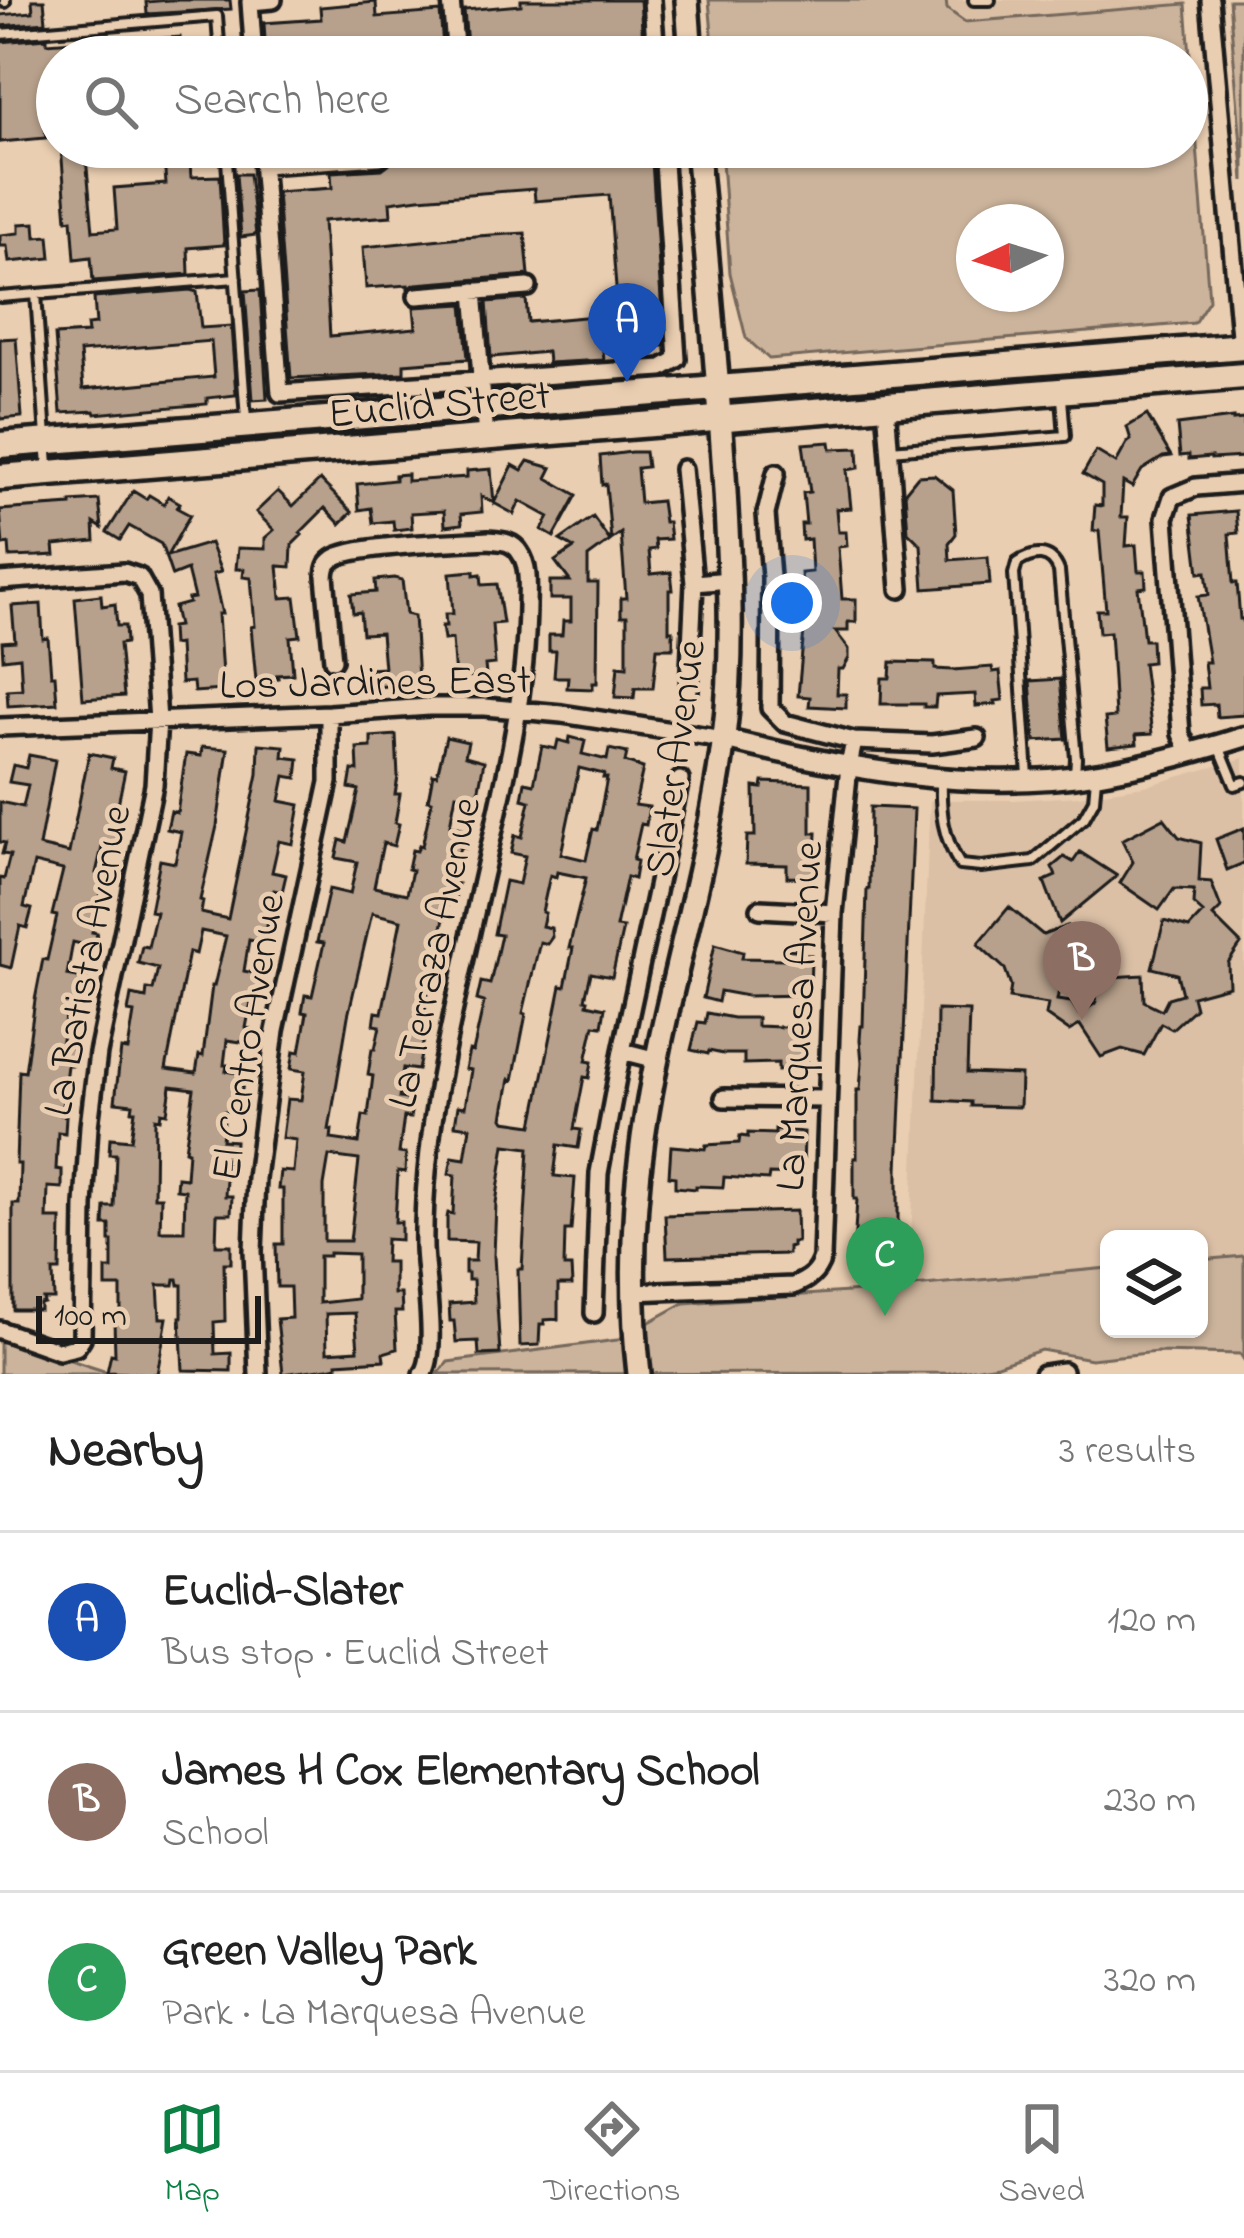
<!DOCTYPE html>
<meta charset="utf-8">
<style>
body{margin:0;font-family:"Indie Flower",sans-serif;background:#f2f2f2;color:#222}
.controls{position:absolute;right:36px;bottom:36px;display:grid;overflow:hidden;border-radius:18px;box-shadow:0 3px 9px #0004}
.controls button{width:108px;height:108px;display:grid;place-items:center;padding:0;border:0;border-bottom:3px solid #e0e0e0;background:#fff;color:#222;font:60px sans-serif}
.compass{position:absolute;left:956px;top:204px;width:108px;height:108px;border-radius:50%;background:#fff;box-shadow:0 3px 9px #0004;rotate:266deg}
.scale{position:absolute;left:36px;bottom:30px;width:225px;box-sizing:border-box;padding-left:12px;border:6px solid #1c1c1c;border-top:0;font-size:33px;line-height:42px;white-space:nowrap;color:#1c1c1c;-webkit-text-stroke:9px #eaceb1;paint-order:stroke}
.you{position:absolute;left:792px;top:603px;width:42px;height:42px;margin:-30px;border:9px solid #fff;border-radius:50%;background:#1a73e8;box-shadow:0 0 0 18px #1a73e833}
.badge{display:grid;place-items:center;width:78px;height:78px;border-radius:50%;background:#0b8043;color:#fff;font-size:39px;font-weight:700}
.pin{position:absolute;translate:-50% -99px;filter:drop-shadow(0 3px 6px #0008)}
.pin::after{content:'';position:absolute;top:63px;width:42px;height:36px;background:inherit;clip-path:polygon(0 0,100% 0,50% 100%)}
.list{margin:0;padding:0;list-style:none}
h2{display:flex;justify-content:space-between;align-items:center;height:156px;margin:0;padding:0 48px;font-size:51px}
h2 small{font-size:39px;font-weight:400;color:#767676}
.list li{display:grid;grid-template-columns:78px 1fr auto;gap:36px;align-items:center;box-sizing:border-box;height:180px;padding:0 48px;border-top:3px solid #e0e0e0}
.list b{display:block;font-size:45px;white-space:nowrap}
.list p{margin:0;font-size:39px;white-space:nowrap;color:#767676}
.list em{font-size:39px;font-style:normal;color:#767676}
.icon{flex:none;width:66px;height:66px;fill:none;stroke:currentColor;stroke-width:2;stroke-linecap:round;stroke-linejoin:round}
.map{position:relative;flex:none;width:1244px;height:1374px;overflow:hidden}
.search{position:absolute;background:#fff;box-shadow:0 3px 9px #0004;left:36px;right:36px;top:36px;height:132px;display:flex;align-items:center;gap:30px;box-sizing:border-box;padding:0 42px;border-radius:66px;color:#767676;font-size:45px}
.sheet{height:696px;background:#fff}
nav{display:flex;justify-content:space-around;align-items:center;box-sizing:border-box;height:168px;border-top:3px solid #e0e0e0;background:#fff;font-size:33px;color:#767676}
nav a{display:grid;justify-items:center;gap:6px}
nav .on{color:#0b8043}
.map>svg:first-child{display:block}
</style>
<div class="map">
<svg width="1244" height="1374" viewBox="0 0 1244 1374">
<rect width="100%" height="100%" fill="#eaceb1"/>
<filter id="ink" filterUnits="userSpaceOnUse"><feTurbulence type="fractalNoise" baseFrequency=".00833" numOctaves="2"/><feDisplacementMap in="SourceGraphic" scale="24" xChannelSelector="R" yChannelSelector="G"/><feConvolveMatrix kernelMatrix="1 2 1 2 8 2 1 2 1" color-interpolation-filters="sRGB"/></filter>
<g filter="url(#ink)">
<path fill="#dbc0a6" d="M946,0H1186V4L964,22L947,8Z
M1244,758V1256L1199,1260V1239H1109V1268L909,1286L930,800H1013L1079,796L1150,785Z"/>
<path fill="#ccb49c" stroke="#74685c" stroke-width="3" fill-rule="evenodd" d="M709,0H946L947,9L965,22L1186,4L1209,300L1194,323L769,359L746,338L730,273L721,147H1187V57H714ZM1046,222V294H974V222Z
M1229,0H1244V181Z
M1244,1256V1360L1240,1354L1157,1352L1091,1359L1041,1350L997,1365L949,1373L438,1374L448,1362L617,1340L684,1303L848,1292L1109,1268V1329H1199V1260Z
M0,1337L113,1374H0Z"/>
<path fill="#b8a18c" stroke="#1c1c1c" stroke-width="3" fill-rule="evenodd" d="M32,0H44L46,22L0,26V15L33,12Z
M169,0H230L231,9L147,14L146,2Z
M521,0H640L644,57H596L594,36L540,39V57H468L464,10L521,5Z
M376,2L377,17L440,12L444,57H395L394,50L305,57H266L264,23L321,19L320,7Z
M180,37L182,57H155L154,39Z
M47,38V43L73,41L74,55L57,56V92L41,93L46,138L0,142V42Z
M61,147H85L93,231L117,229L114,188L166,184L163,147H189L191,177L220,176L224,245L188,248L189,274L93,281L91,257L75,259L72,219L67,220Z
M484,147H520L521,154L588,149L590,164L652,161L664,346L603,351L604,360L548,363L547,352L491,357L487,302L526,299L528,322L618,314L609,195L535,201L534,189L419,198L390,202L391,216L323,221L330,336L416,328L414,307L463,304L468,359L404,364V373L291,378L277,192L332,188L331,172L382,169L390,163L391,154Z
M236,174H249L256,235L241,237Z
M35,223L36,237L49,236L51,258L9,262L7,246H0V235L19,233V224Z
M525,233L529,275L416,284L408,288V285L366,288L363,247L461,237Z
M190,290L197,292L201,328L231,326L236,395L207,398V404L95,414L94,411L61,413L55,335L88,333L87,325L96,324L94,298ZM211,341L214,377L83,389L80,352Z
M260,290L267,399L253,400L245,291Z
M16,338L22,417L0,419V339Z
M1147,415L1171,456L1163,457L1142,470L1132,487L1123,482L1121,517H1128L1126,546L1136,545L1138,571H1145L1146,587L1138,588L1144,640H1151L1152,662L1143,663L1152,734L1136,735L1137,744L1108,747L1105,718L1115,717L1113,679L1110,632L1099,633L1097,610H1106L1099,531H1093L1095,505L1102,506V485L1083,474L1096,451L1116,463L1127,443L1131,440L1127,427Z
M1233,418V420L1244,419V457L1211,459V457L1189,459V455L1180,456L1177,425Z
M830,442L831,449L858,448L859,468L847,470L851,508L836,509L838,532H846L847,546L838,547L842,599H856V622H848V631H835L849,649V658L843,669H838L837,694H846V708L809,706L810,697L798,696L804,630H800L799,600H803L801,573L812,572L810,539L802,540L801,524H806L803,493L810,492L803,444Z
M631,452H645L647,467L637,468L640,503L661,501L664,522H668L670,539L655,540L656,549L649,550L651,574L671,572L673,590H669V631H673V648H657L653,688H635L634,698L615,697L618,666L627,667V616H621V598H626L621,533L611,540L606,484L602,485L600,456Z
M528,461L552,468L547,478L577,495L554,537L542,530L549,517L520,501L514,514L481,496L482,512L461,514L462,524L445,526L444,511L411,513L412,528L394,530L393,521L373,523L371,508L359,510L357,484L395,480V475L407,474V481L467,477V471L491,469L494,503L513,465L522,470Z
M934,475L953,490L956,534L949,543L950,560L988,557L990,584L924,589L921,545L908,532L905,492L918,476Z
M320,480L352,512L340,524L325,508L300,533L302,535L292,545L291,567L278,566L281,598L295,597L300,636L290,637L293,674L277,675L278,678L274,679L275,689L257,691L251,627L255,626L251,578L243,577L244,569H236L238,548L265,549V538L274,530L256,512L278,491L293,506Z
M133,491L146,499L149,495L164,504L168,496L180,503L177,508L190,515L167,556L210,543L221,572L213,574L222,614H218L223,690L194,692L193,682L181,683L179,644L172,645L171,627L178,626L174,607L189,603L188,599L194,598L187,570L172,576L161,544L129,526L120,540L107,532Z
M99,500L102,528L94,523L95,541L54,545L55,555L38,556L10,557L9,544L3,545L0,510L71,505V502Z
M1236,511L1238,533L1229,534L1233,583H1237L1240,619H1243L1244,627V715L1217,717L1216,704L1201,705L1200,688H1207L1204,662H1209L1198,596L1209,595L1206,572L1199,573L1192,515Z
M593,517L610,541L588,557V583H598L597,683H593V689L567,688L568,677H554L556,651H549V635H562L563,621H571V599H550V581H570L555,561L574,548L560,540Z
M474,571V575L481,574L482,585L497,584L503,623L492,624L495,664L485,665L486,675L455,678L452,639L444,640L442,626H446L445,614H453L450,573Z
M394,578L402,580L406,614L414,616L418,679L388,682V686L371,687L370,669L384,668L381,633L362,634L360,612L353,613L351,594L376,592L375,580Z
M101,595L102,606L115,604L117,626H125L126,643L119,644L124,696L83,699L75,598Z
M41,604L43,639L48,638L51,675H55L57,703L8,706L7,690L22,689L20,657L3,659L2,642L15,641L12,606Z
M891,662L935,663V669L953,670L992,667L993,672L1000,671L1003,700L995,701L996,704L976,706L975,694L936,696L935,707H924V704H881L882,678H890Z
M1060,679L1066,739L1035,741L1030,681Z
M396,735L398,777L395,794H400L395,823L399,824L394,846L383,843L374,887L407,894L412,870L408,869L412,850L417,851L419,845L422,846L432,801L428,800L433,774L437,775L446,737L468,742L465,756L484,761L477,799L456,794L450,825L470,830L466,848L460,847L452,883L458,884L454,903L448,901L437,950L443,952L440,970L432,968L424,1017L428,1018L418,1070L403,1068L399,1098L413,1100L410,1118L404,1117L399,1153L406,1154L405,1172L398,1171L395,1222H401V1240L386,1239L385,1262H394V1294H401L402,1312H395L397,1349L383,1353L384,1360L337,1363V1366L328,1368L283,1374L277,1319L291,1318L290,1287H277L276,1244H283V1189H278L280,1171L293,1172L296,1140L282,1138L287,1099L301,1100L305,1071L291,1069L294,1051L300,1052L307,1013L302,1012L305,995L312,996L324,943L317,942L329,889L350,894L357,862L336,858L340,840L347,842L359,790L349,788L352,770L358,771L357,748L371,747V737ZM372,913L401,920L382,1013L376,1012L374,1025L380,1026L375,1049H372L368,1075L373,1076L368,1116L363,1115L359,1143L331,1139L332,1130H329L348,1016ZM329,1156L359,1160L350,1241H324V1186ZM329,1253L357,1254V1299L319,1303V1256H329ZM355,1313L358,1350L327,1352L326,1314Z
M570,737L585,741L582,754L607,760L609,749L627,753L625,762L643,768L635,805L649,807L646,825L641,824L633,860L637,861L634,879L627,877L616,927L623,928L612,977L591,973L585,999L588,1000L587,1004L605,1008L602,1026L594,1025L586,1061L592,1062L589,1078L584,1077L574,1129L581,1130L578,1148L558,1145L554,1176L575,1178L571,1230H565L564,1267H571L572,1285H558V1319L544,1320V1324H540L539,1345L520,1346L518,1269H522L529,1148L505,1145L496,1203L494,1256L500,1354L479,1355L478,1341L456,1342L454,1321H450L449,1304L474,1302L473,1280H468V1273H465V1261H475L476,1242L447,1241V1218L448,1213L453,1214L455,1175L449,1174L452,1157L465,1159L470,1127L455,1125L458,1106L465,1107L471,1070L465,1069L469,1051L473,1052L484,1002L477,1000L481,982L490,984L501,935L494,934L505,881L519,884L525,856L511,853L515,835L522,837L530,801L522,799L525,782L534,784L542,746L556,749L558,740L569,743ZM579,768L604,774L603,778H607L597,830L593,829L586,860L561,854ZM557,872L586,878L569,948H573L565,987L561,986L533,1125L505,1121L503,1118L510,1079L513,1080L526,1014L523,1013L540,942L547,944L552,937L551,928L542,926L545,913L542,912L550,875L556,877Z
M259,744L284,746L283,757L299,759L297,778L285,776L280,801L300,805L293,844L279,841L272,872L286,875L282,892L274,890L267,926L274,927L270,944L249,940L244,971L263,975L260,992L253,991L246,1028L251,1029L248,1043L227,1040L224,1065H227L226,1071L244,1074L239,1112L225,1111L222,1140L235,1141L234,1159H227L225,1196H232L231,1214H217L216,1245H231V1263H224L225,1321L214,1322L215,1354L231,1353V1371L183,1370L180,1317H182V1285H179L178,1279H175L174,1285H158L160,1318H167L157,1374L107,1372L111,1354L115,1355L114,1320H121V1287H106V1269H112V1241H110V1225H104L105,1207H114L116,1154H109L110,1138L131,1140L135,1111H132L133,1104L115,1102L118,1075L121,1049L128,1050L134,1013L128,1012L131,995L146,998L147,989L153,990L158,968L138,963L142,946L148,947L156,912L150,911L160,860L175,863L181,832L167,829L171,811L177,813L186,754L201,756L202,747L228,749L217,826L200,900L203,901L201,913L228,919L258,774ZM201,931L226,936L214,986H212L203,1056L199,1055L196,1073L166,1069L189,952L196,954ZM171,1086L194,1089L185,1150L188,1151L186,1178L177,1177L176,1189L185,1190L184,1231H160L161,1197H154L155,1118L160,1119L161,1112L167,1113Z
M89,753L113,758L111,768L125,771L113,828L120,829L116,846L103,843L96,873L110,876L107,894L101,893L92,932L97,933L94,947L73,942L67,975L88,979L81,1018L66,1016L61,1046L75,1048L73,1065H67L61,1115L66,1116L65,1133L58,1132L56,1169L62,1170V1188L48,1187L47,1219H61L60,1271H53L54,1299H43L44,1303L40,1304V1310H13V1204H19L20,1164H16L19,1071L25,1072L35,1000L43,959L47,960L57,916L52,915L63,870L34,863L24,907L32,909L27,928L20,926L11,968L0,965V878L4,879L10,855L2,854L5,843L0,842V802L23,807L28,785L9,782L13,765L26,768L29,755L55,760L39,846L69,853Z
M763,782L811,784V833H817L815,878L787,877V865L746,864L747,836H755L754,787L762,788Z
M870,807L914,809L898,1170V1239H895L892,1285L852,1282L857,1199H854V1158H857V1090H860L862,1062L860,1040L861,1026H863L867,889H869Z
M1164,818L1179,837L1201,843L1199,881L1211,882L1221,908L1213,916L1241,944L1228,963L1229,986L1192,996L1195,1008L1172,1029L1161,1023L1144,1055L1122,1049L1101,1057L1080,1025L1069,1031L1046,1015L1048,1004L1009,998L1011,986L1005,969L978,944L1009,907L1043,935L1067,926L1084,971L1061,980L1057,1000L1071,1002L1079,1014L1096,1003L1095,978L1143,975L1144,1001L1162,1010L1168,998L1182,994L1177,974L1152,968L1164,921L1189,928L1203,913L1193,904L1194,890L1174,889L1159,910L1120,883L1133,862L1122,840Z
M1244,828V863L1227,870L1216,839Z
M1080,852L1117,876L1060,923L1044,881L1056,876L1052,867L1064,857L1073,862Z
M715,944L743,952L742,958L783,959V949L801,950V955H811L810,995L747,996L720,991L718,1002L703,998Z
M937,1010L969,1011L967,1073L1021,1075L1020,1107L971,1106V1102L936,1100Z
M707,1013L733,1018H757V1026L808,1028L806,1070L778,1071V1063L744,1064V1054H723L709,1051L708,1054L691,1050L698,1022L705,1023Z
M775,1129L804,1132L803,1175L769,1174L768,1180L724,1177L723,1187L696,1186V1189L675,1187V1177L669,1176L671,1146L705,1149L706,1145L739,1143L740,1136L748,1137V1133L775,1134Z
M796,1211L797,1242H792V1247H788V1254L667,1257L665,1215Z"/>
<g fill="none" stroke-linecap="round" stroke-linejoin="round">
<defs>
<path id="service" d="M5,0V2
M974,0H990
M0,34L217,16L220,57
M226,147L246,419
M36,294L48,466
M0,297L236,278
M890,450L1065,436L1062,398
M1219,746L1235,785L1244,782
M1028,776L1014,574L1017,563C1033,552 1051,550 1059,571L1076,758L1075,775
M941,780C940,812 943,837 960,865L981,867L1033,861L1084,818L1094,800L1096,777"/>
<path id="minor" d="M451,0L456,57
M652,0L656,57
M1210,0L1241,347
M254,57L250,2L273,0
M261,147L280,393L662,368L677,359L663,147
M263,165L380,157
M474,291L486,437
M417,296L528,287
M886,405L900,589
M683,469L694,583L689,690
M776,473L766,514L771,577L770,708L785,723L854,741
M0,581L124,572L139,577L149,595L158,720L154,785L98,1053L89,1126L84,1206L82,1338L76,1347L59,1351L0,1330
M694,583L730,580
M333,660L325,576C326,568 326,564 333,559C351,545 459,542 488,540C501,541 513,541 520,553C530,567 527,590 527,606C526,705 500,800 479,895C454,1012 422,1128 424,1248C425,1276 438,1355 423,1374
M0,727L329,714L429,707H485L562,714L723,739
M1190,754L1181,734L1165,518L1172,497L1196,487L1244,483
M760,909L834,913
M622,1051L657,1060
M724,1098L827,1099
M632,1292L793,1286C808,1280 817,1274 822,1258L834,913L849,766L854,741L932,744L977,738
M594,1313L599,1173L622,1051L680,780
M258,1374L253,1251L256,1178L275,1031L329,782V714
M1043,1374L1063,1371V1374"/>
<path id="tertiary" d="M723,739C846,769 973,794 1100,773C1149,765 1196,752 1244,737"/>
<path id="secondary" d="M687,0L691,57
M639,1374C630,1295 632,1217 643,1138C662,1003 707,873 724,737C735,649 729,562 724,474C717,365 707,256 697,147"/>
<path id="primary" d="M0,445L1244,346
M0,477L1244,376"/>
</defs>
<use href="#service" stroke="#1c1c1c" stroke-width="16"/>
<use href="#minor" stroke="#1c1c1c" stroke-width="24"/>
<use href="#tertiary" stroke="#1c1c1c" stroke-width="27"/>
<use href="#secondary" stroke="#1c1c1c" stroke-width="30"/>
<use href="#primary" stroke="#1c1c1c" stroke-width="33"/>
<use href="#service" stroke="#eaceb1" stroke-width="8"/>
<use href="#minor" stroke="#eaceb1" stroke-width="15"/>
<use href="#tertiary" stroke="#eaceb1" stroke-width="18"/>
<use href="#secondary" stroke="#eaceb1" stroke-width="21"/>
<use href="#primary" stroke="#eaceb1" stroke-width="24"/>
</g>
</g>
<g text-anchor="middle" stroke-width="9" stroke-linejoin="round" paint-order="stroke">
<g font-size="42" fill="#1c1c1c" stroke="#eaceb1">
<text transform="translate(439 402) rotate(-5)" y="15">Euclid Street</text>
<text transform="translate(375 680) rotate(-1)" y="15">Los Jardines East</text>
<text transform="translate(673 758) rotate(-82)" y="15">Slater Avenue</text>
<text transform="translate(432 952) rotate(-78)" y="15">La Terraza Avenue</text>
<text transform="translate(85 960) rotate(-79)" y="15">La Batista Avenue</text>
<text transform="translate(797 1016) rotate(-87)" y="15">La Marquesa Avenue</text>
<text transform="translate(246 1037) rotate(-81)" y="15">El Centro Avenue</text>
</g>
</g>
</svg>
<div class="controls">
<button><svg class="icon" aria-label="layers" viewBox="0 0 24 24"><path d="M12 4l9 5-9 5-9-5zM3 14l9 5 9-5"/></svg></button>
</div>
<svg class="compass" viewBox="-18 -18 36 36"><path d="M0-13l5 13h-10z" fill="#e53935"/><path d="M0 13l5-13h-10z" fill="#767676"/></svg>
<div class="scale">100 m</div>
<div class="you"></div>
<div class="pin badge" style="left:627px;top:382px;background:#1a4fb4">A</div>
<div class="pin badge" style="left:1082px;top:1020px;background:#8d6e63">B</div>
<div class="pin badge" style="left:885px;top:1316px;background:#2e9e5b">C</div>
<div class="search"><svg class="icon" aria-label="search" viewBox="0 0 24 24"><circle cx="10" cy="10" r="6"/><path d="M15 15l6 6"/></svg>Search here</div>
</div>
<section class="sheet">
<h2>Nearby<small>3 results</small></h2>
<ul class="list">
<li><span class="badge" style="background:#1a4fb4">A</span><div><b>Euclid-Slater</b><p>Bus stop · Euclid Street</p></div><em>120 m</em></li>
<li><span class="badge" style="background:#8d6e63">B</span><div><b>James H Cox Elementary School</b><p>School</p></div><em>230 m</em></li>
<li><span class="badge" style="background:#2e9e5b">C</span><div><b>Green Valley Park</b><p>Park · La Marquesa Avenue</p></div><em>320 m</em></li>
</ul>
</section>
<nav>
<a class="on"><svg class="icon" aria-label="map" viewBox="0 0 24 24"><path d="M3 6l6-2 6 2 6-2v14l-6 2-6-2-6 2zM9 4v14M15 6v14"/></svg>Map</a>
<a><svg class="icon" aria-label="directions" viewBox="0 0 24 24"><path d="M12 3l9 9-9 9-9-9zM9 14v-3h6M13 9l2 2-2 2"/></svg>Directions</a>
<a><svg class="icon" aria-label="saved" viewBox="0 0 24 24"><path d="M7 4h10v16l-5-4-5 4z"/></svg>Saved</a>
</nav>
